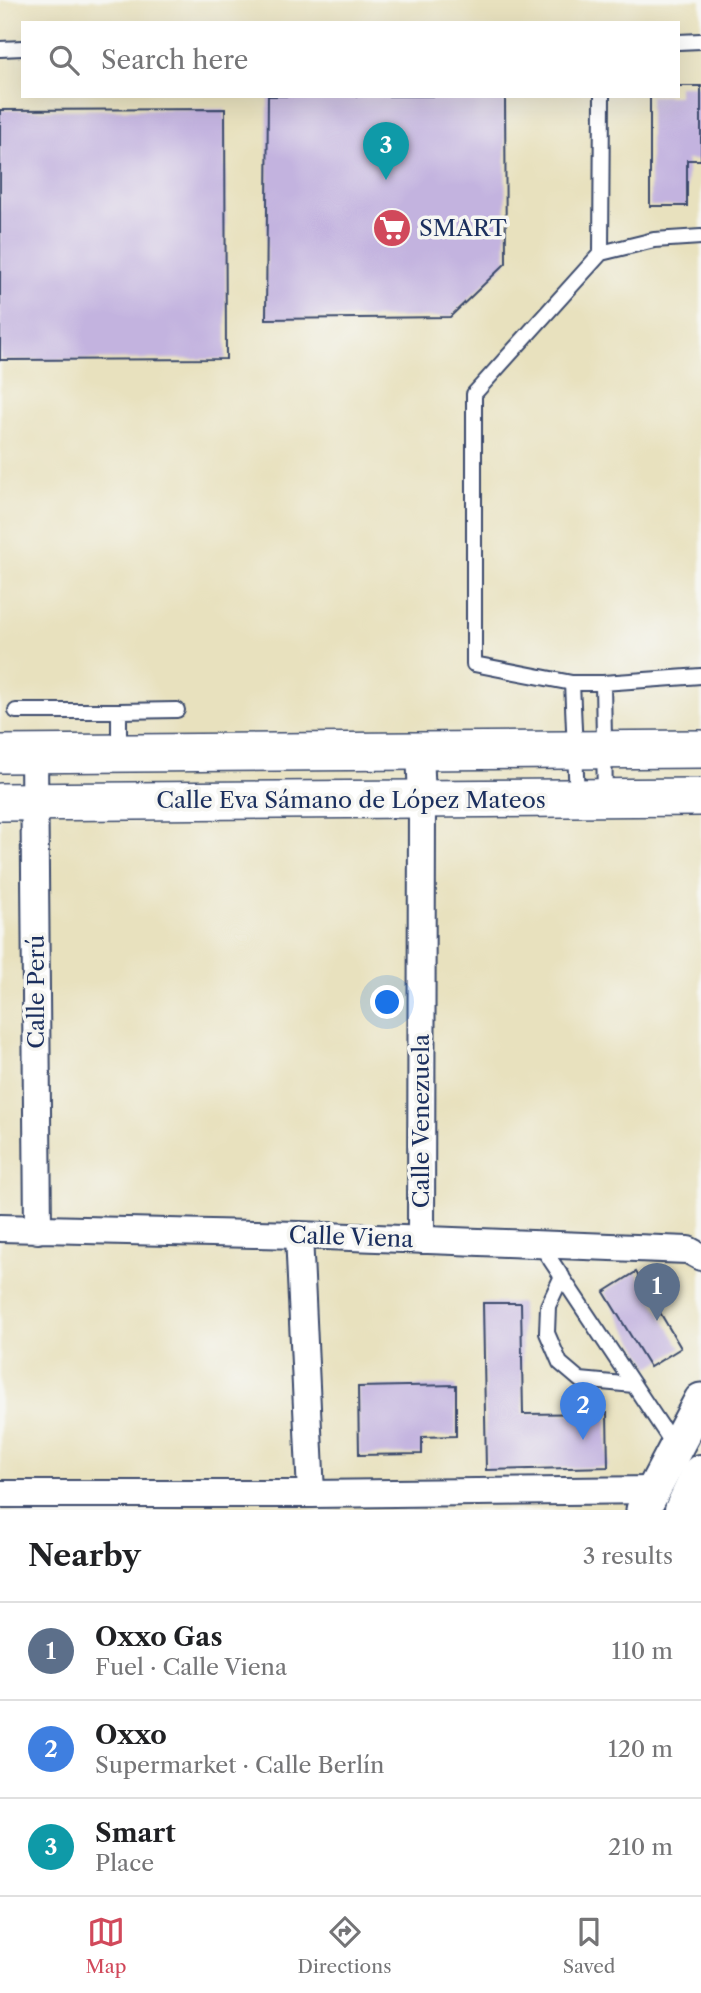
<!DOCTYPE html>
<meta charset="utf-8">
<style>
body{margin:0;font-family:"Libre Caslon Text",serif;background:#f6f6f6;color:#202124}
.you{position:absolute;left:388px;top:1003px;width:24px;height:24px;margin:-18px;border:5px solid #fff;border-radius:50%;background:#1a73e8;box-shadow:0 0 0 10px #1a73e833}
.badge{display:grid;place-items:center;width:46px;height:46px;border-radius:50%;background:#d1495b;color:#fff;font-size:23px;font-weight:700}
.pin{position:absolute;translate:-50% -58px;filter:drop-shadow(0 2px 4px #0008)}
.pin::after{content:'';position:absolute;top:37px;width:24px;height:21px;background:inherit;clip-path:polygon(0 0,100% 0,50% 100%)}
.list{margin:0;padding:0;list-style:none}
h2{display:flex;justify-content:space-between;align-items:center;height:91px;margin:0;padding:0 28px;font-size:30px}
h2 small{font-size:23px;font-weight:400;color:#757577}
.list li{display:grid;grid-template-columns:46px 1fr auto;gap:21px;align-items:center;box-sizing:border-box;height:98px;padding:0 28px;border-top:2px solid #e0e0e0}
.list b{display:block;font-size:26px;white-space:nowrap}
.list p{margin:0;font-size:23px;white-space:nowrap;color:#757577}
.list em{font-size:23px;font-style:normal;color:#757577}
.icon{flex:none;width:38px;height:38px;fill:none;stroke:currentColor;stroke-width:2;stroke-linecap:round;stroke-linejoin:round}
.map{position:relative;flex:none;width:701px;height:1510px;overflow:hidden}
.search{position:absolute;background:#fff;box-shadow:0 7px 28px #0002;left:21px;right:21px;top:21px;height:77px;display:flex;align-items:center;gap:18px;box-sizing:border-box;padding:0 24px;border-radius:0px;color:#757577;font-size:26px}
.sheet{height:385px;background:#fff}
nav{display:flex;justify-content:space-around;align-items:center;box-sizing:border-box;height:98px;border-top:2px solid #e0e0e0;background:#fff;font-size:19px;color:#757577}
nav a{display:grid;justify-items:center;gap:4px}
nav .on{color:#d1495b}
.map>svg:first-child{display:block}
</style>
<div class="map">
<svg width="701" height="1510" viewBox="0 0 701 1510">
<rect width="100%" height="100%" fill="#f6f6f2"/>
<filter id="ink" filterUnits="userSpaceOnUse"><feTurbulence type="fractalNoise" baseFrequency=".0143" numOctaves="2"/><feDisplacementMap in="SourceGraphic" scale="14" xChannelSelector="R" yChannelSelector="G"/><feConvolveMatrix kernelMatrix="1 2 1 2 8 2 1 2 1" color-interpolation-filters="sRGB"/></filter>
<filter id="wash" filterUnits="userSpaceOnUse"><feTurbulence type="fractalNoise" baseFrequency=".00686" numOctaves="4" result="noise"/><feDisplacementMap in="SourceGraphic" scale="28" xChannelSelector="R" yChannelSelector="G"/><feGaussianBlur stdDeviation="1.57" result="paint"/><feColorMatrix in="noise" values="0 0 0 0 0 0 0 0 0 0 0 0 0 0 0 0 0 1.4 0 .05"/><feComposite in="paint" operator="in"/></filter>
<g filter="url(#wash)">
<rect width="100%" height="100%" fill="#e8e1be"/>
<g id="blocks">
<path fill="#c3b3df" d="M678,86H701V160H687V206H650V96H678Z
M268,96H505L506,263L450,317L266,319Z
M225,109L226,359L0,360V110Z
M636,1272L681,1348L650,1367L604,1292Z
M483,1303H521L523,1414L607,1413L608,1467L486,1470Z
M456,1385V1436L422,1437V1454L359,1455L358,1387Z"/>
</g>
</g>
<g filter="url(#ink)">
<use href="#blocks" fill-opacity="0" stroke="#3a4a6c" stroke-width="2"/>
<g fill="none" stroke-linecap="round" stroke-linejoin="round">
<defs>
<path id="service" d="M678,42L701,41
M0,49L23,48
M701,237L654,240L601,253L474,394V664L572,683H603L701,676
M601,253L602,96
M572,683L577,797
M603,683L605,798
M16,711H119V752
M119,711L177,710
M540,1244L675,1447
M562,1276L548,1306L547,1333L560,1363L580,1380L634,1385"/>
<path id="minor" d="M420,750L422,799L421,1240
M34,753L38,1230
M0,1228L299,1235L688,1250L701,1257
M299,1235L311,1494
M0,1494H311L653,1490"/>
<path id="tertiary" d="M643,1510L701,1400"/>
<path id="secondary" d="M0,754L701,749
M0,802L701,797"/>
<path id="primary" d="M684,1510L701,1474"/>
</defs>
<use href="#service" stroke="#3a4a6c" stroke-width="18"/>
<use href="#minor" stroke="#3a4a6c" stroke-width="30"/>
<use href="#tertiary" stroke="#3a4a6c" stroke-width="37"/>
<use href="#secondary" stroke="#3a4a6c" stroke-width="40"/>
<use href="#primary" stroke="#3a4a6c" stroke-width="42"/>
<use href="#service" stroke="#fff" stroke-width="14"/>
<use href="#minor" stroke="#fff" stroke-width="26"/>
<use href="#tertiary" stroke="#fff" stroke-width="33"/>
<use href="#secondary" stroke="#fff" stroke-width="37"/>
<use href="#primary" stroke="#fff" stroke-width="38"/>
</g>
</g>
<defs>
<symbol id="supermarket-disc" viewBox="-11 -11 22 22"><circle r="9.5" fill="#d1495b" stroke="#f6f6f2"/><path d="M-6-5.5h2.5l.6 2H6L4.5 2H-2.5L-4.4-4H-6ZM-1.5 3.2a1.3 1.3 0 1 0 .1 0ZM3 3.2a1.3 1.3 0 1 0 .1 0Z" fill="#fff"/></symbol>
</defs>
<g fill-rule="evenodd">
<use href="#supermarket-disc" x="370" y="206" width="44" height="44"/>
</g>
<g text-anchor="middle" stroke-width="7" stroke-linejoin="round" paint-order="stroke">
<g font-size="23" fill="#1b2f5e" stroke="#f6f6f2" text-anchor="start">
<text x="419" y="236">SMART</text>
</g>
<g font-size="23" fill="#1b2f5e" stroke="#f6f6f2">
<text x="351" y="808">Calle Eva Sámano de López Mateos</text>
<text transform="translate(36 992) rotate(-90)" y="8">Calle Perú</text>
<text transform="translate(421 1121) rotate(-90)" y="8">Calle Venezuela</text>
<text transform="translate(351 1237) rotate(2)" y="8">Calle Viena</text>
</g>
</g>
</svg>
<div class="you"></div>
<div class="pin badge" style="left:657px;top:1321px;background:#5c6f8a">1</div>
<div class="pin badge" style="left:583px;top:1440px;background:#3f7fe0">2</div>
<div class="pin badge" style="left:386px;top:180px;background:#0f9aa8">3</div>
<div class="search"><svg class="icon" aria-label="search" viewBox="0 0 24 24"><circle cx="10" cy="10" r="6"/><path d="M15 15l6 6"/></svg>Search here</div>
</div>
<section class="sheet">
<h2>Nearby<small>3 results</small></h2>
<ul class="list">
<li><span class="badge" style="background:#5c6f8a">1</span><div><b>Oxxo Gas</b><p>Fuel · Calle Viena</p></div><em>110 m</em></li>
<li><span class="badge" style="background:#3f7fe0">2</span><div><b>Oxxo</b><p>Supermarket · Calle Berlín</p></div><em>120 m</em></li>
<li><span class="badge" style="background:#0f9aa8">3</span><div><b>Smart</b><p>Place</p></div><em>210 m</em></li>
</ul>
</section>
<nav>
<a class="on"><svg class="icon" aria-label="map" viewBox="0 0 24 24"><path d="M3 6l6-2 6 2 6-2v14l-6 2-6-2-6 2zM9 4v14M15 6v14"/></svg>Map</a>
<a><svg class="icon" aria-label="directions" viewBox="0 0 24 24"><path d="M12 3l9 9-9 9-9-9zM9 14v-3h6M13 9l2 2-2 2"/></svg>Directions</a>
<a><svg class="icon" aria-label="saved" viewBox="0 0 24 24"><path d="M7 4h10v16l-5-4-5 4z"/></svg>Saved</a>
</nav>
